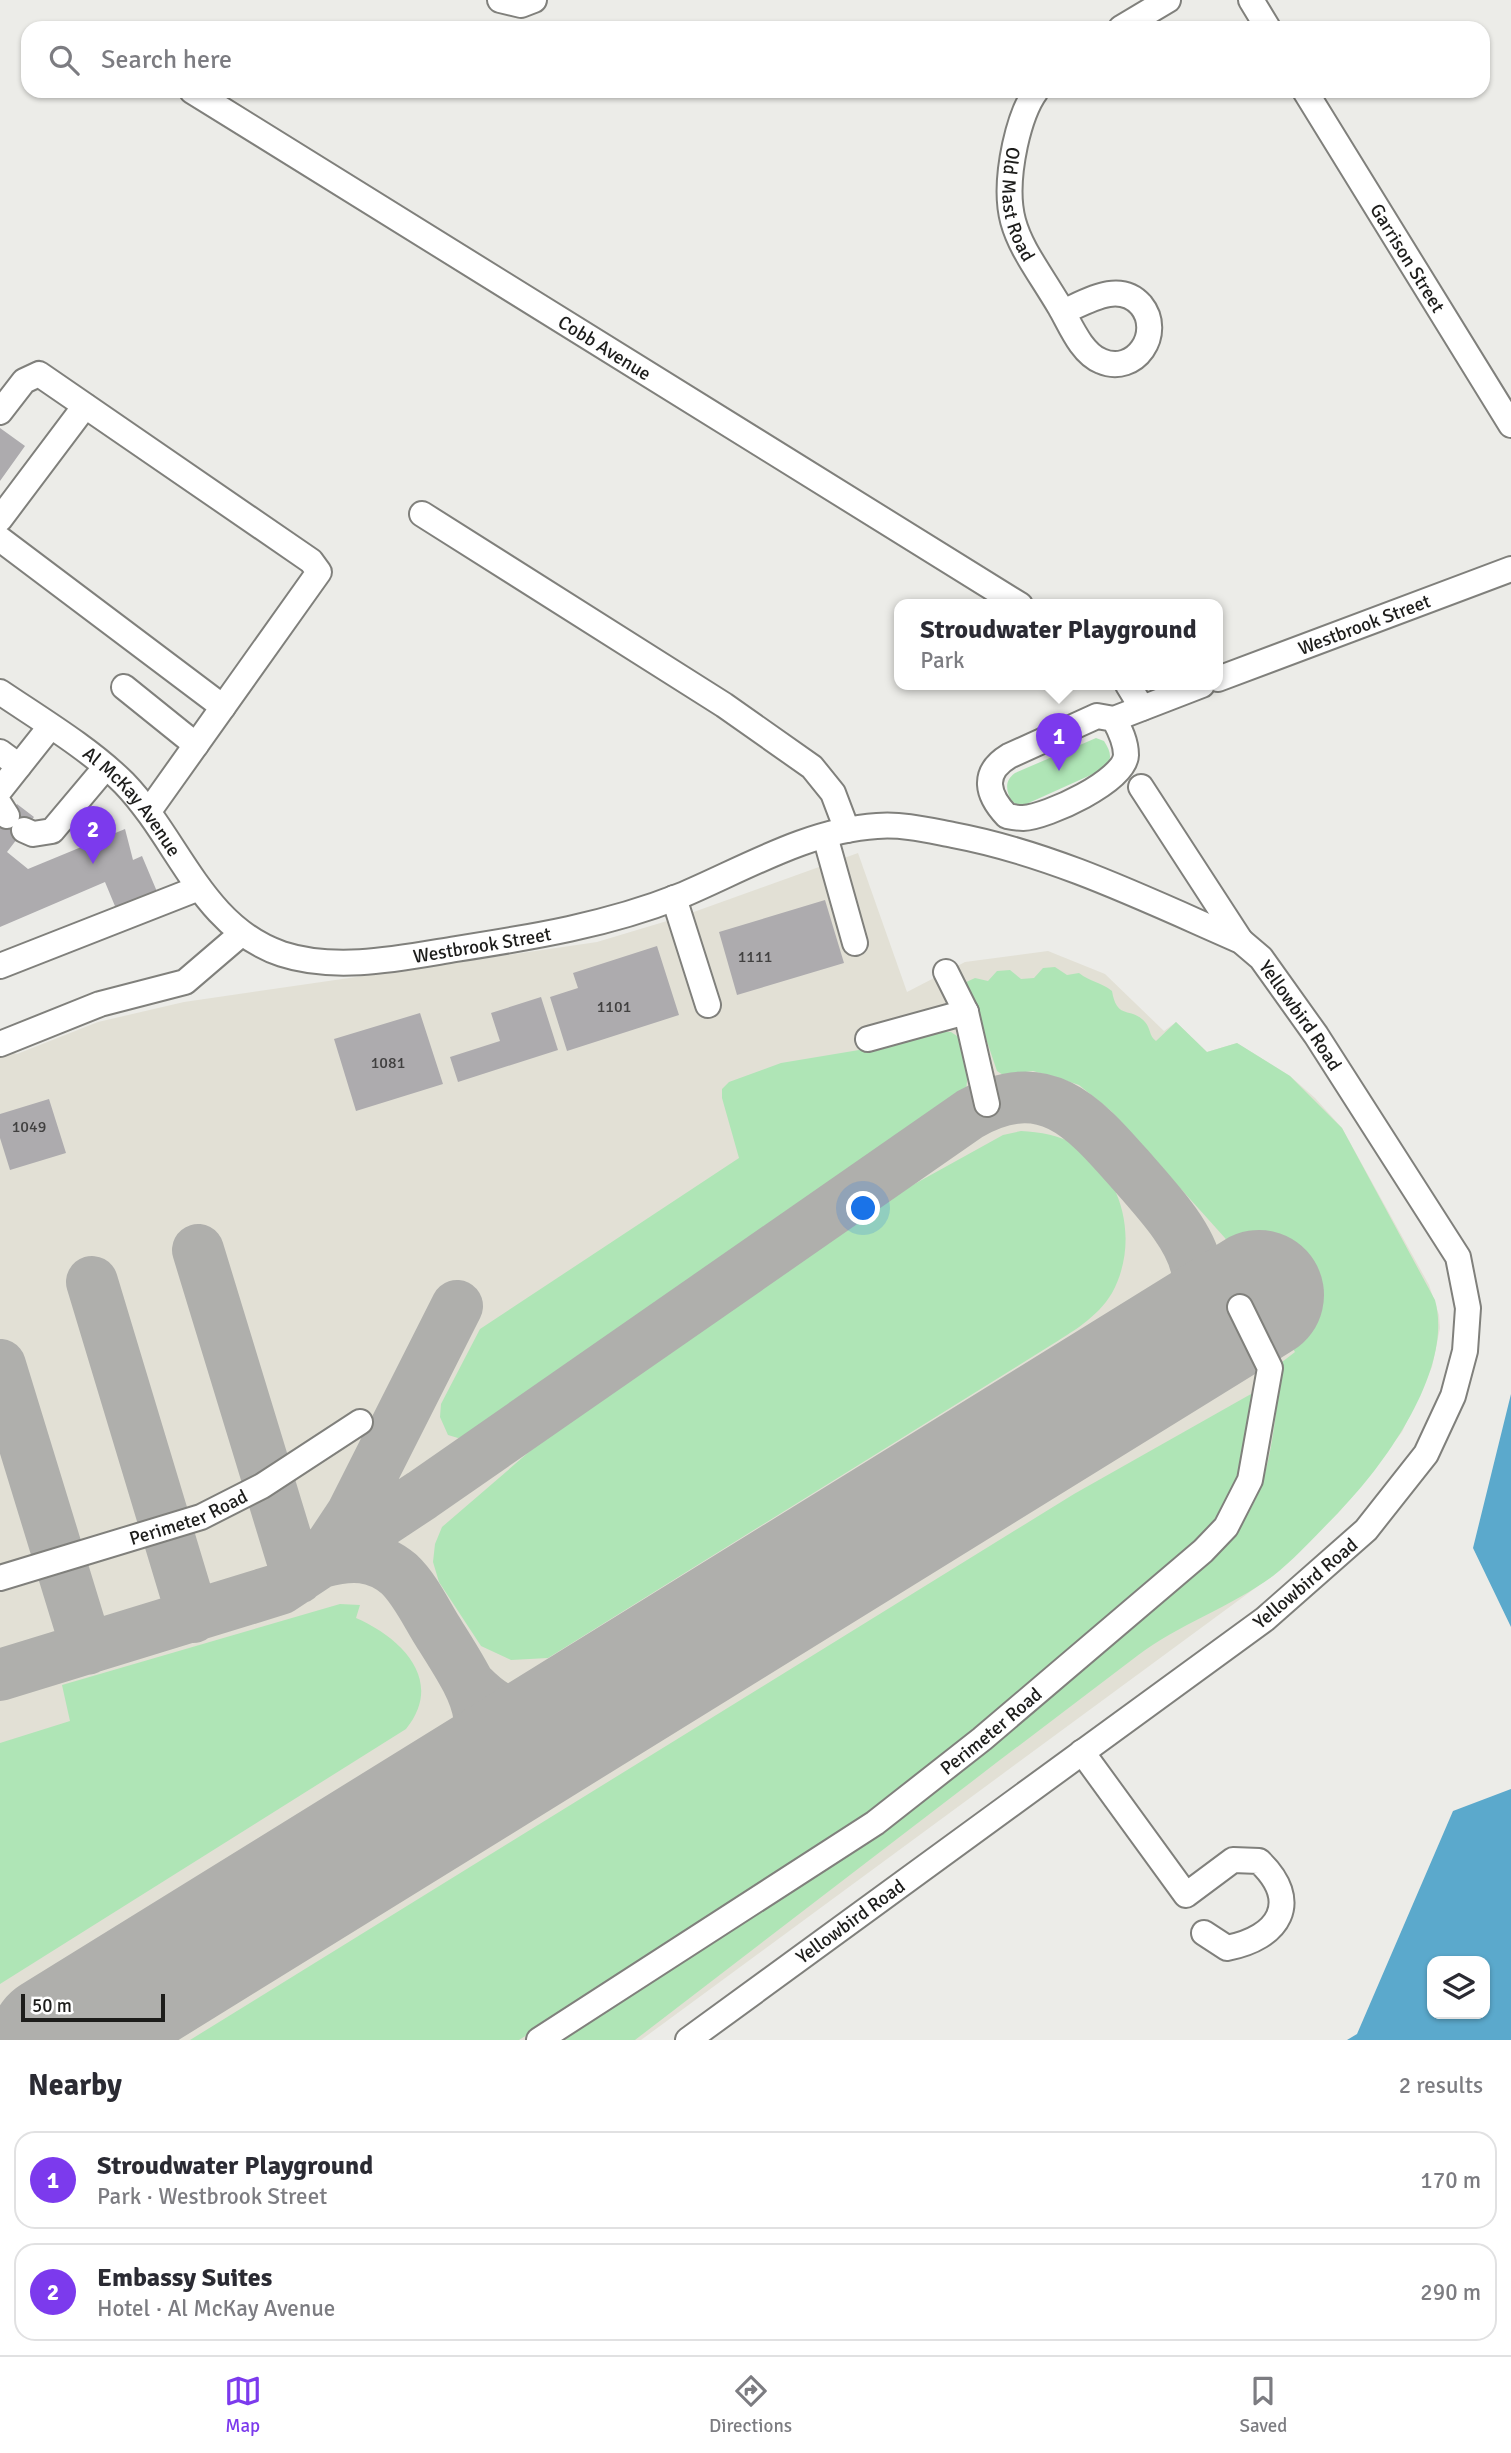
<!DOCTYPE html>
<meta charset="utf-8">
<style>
body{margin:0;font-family:Signika,sans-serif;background:#f7f7f7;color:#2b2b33}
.controls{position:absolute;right:21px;bottom:21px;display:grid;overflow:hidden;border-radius:14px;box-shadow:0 2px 5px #0004}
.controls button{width:63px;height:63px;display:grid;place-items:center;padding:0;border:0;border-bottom:2px solid #e1e1e2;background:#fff;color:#2b2b33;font:35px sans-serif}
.scale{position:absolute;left:21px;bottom:18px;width:144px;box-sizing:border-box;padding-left:7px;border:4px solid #1d1d1b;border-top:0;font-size:19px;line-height:24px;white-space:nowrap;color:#1d1d1b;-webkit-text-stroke:5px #fff;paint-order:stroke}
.you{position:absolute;left:864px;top:1209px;width:24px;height:24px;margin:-18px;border:5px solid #fff;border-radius:50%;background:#1a73e8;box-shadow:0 0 0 10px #1a73e833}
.badge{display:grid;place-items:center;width:46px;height:46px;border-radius:50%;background:#7c3aed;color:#fff;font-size:23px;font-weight:700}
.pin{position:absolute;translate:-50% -58px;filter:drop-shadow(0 2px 4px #0008)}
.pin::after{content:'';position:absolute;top:37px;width:24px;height:21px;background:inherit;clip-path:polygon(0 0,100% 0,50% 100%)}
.popup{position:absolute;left:894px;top:599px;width:329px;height:91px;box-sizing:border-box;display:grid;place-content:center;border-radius:14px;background:#fff;filter:drop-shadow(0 2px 5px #0005);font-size:23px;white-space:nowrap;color:#7c7c81}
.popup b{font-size:26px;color:#2b2b33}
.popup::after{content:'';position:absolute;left:50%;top:100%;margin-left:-14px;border:14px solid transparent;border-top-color:#fff}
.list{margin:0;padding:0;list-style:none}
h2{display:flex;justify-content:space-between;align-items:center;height:91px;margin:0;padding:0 28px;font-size:30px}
h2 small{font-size:23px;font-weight:400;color:#7c7c81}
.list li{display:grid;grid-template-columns:46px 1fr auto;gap:21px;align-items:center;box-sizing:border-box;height:98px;margin:0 14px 14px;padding:0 14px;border:2px solid #e1e1e2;border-radius:21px}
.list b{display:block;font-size:26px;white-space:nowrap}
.list p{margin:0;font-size:23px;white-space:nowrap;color:#7c7c81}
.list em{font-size:23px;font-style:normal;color:#7c7c81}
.icon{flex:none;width:38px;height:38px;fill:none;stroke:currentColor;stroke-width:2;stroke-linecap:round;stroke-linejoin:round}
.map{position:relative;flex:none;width:1511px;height:2040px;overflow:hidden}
.search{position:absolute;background:#fff;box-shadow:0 2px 5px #0004;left:21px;right:21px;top:21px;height:77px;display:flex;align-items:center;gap:18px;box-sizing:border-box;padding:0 24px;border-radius:21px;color:#7c7c81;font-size:26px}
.sheet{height:315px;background:#fff}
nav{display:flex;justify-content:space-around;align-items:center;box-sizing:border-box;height:98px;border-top:2px solid #e1e1e2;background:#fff;font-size:19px;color:#7c7c81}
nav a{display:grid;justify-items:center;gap:4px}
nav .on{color:#7c3aed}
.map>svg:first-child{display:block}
</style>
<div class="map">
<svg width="1511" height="2040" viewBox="0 0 1511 2040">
<rect width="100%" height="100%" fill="#ecece8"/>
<path fill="#e2e0d5" d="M858,853L907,992L965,962L1048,951L1105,974L1164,1031L1176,1022L1207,1052L1237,1043L1290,1076L1315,1098L1342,1128L1429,1285L1439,1315L1440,1328L1432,1367L1402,1432L1341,1510L1273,1575L641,2040H0V1049L17,1054L98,1022L184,1002L597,942L677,918Z"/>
<path fill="#afe5b6" d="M1096,738L1104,741C1111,752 1113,759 1104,769L1022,806L1012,802C1006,791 1004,781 1015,773Z
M1055,967L1067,975L1079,973C1090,982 1101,982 1112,991C1117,1021 1131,1006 1145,1022C1151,1029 1149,1036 1156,1041L1176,1022L1207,1052L1237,1043L1290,1076L1342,1128L1435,1300C1454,1369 1385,1465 1338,1513C1318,1533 1296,1558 1273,1576C1231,1607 1179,1624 1137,1656C969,1783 802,1912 635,2040H559L656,1978L1221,1547C1230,1537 1241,1526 1248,1514C1274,1470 1275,1411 1282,1362L1295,1352L1225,1238L1111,1111L1079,1085L1055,1077L1033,1071L1003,1075L997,1071L975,1006L962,984L975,978L988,981L997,971L1010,970L1021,979L1034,978L1043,968Z
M935,1032H951L963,1040L968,1073L966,1090L469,1436L458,1438L448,1435L440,1417L441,1404L480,1329L739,1158L722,1098V1089L729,1082L781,1063L871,1048Z
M1021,1131C1039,1132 1061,1135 1077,1146C1125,1177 1139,1244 1112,1293C1097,1318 1072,1332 1048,1347L548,1658L511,1660L481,1646L439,1582L433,1562L435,1544L442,1527L558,1427L882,1202L1003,1135Z
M1251,1394L1254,1397C1246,1443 1243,1492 1209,1528L947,1753L873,1810L745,1897L519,2040H190L1074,1494Z
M340,1604L360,1605L356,1618C402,1638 445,1681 406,1729L0,1984V1743L70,1721L62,1685Z"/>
<path fill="#5ba9cc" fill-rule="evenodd" d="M1511,1394V1627L1473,1548Z
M1511,1789V2040H1347L1357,2034L1453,1811ZM1432,1961H1485V2014H1432Z"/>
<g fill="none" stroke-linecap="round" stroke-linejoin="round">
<path stroke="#afafac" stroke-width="52" d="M198,1250L298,1578
M92,1282L193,1617
M0,1365L87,1649
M328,1550L352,1514L457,1306
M322,1562C351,1554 375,1554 399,1574C415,1589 426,1613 438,1632C481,1700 503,1731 443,1799
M0,1675L280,1589L422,1495L970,1114C1048,1070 1087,1121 1135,1175C1196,1244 1233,1289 1149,1363
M472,1687C511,1727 544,1723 593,1708"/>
<path stroke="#afafac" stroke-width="130" d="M55,2040L1259,1295"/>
</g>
<path fill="#adabae" d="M0,428L25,446L0,481Z
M17,804L34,817L7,852L28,869L125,829L133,860L142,856L158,894L117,911L105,882L0,927V826Z
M825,900L844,963L737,995L719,932Z
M657,946L679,1015L567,1051L550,997L578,988L573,973Z
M541,997L558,1050L458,1082L450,1057L500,1041L491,1013Z
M420,1013L443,1084L356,1111L334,1039Z
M49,1099L66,1153L10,1170L0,1138V1114Z"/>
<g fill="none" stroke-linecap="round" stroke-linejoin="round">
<defs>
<g id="minor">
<path d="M500,0L521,5L534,0"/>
<path d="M1251,0L1268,28"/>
<path d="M1121,28L1168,0"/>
<path id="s1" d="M192,91L1020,605"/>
<path id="s2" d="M1036,91C1025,106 1019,127 1015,145C998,225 1021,242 1060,307C1070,324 1081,353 1101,361C1135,376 1164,333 1141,305C1119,280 1086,302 1063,312"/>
<path id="s3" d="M1305,91L1511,425"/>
<path d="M0,412L24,381L39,374L311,561L319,572L149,811"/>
<path d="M422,514L724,705L812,767L833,793L847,830"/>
<path d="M0,519L85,406"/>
<path d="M0,539L223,707"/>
<path id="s4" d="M1218,679L1511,569"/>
<path d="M1128,685L1142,708"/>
<path d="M124,687L196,745"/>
<path id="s5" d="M0,692C40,719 90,749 124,783C179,840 202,927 282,954C337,972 401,958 456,949C533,937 607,925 680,896C742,870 808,830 877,826C903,824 927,830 953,835C1054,854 1147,900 1241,941L1261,958L1316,1035L1458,1257L1468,1308L1465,1351L1453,1396L1426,1454L1366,1530L1265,1619L688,2040"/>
<path d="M1114,719C1120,730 1126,742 1126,755C1125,781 1047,817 1023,818C1018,818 1012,817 1007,816C987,795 981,773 1009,756L1097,716L1114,719L1202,685"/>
<path d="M0,752L19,766"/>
<path d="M1141,787L1241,941"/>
<path d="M0,790L50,727"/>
<path d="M0,805L7,816"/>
<path d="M24,830L33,834L52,831L105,768"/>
<path d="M825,836L855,943"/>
<path d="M674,898L708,1005"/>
<path d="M0,966L199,888"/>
<path d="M946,972L966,1012L987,1104"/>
<path d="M868,1039L966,1012"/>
<path d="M0,1044L100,1004L185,982L241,934"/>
<path id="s6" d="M0,1578L201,1517L262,1486L360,1422"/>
<path d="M1082,1752L1186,1895L1233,1860L1259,1861C1302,1902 1279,1938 1227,1948L1204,1933"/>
<path id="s7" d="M539,2040L875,1823L982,1739L1203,1551L1226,1527L1250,1480L1270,1368L1240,1307"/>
</g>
</defs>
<use href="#minor" stroke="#80807c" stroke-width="28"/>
<use href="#minor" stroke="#fff" stroke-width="24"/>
</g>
<g text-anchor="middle" stroke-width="6" stroke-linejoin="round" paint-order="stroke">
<g font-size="16" fill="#414040">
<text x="755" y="962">1111</text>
<text x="614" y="1012">1101</text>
<text x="388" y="1068">1081</text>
<text x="29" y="1132">1049</text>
</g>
<g font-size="19" fill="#1d1d1b" stroke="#fff">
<text dy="7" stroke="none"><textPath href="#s2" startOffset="119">Old Mast Road</textPath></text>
<text dy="7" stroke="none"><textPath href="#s3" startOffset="196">Garrison Street</textPath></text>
<text dy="7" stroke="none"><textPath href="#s1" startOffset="486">Cobb Avenue</textPath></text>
<text dy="7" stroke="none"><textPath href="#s4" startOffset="156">Westbrook Street</textPath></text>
<text dy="7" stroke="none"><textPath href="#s5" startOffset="173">Al McKay Avenue</textPath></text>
<text dy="7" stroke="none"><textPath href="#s5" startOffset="593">Westbrook Street</textPath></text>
<text dy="7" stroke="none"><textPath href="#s5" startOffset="1488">Yellowbird Road</textPath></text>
<text dy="7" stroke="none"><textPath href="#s6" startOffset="198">Perimeter Road</textPath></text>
<text transform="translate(1305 1583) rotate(-40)" y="7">Yellowbird Road</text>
<text dy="7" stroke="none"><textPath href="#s7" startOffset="548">Perimeter Road</textPath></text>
<text transform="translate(850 1921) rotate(-36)" y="7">Yellowbird Road</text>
</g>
</g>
</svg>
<div class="controls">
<button><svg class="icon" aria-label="layers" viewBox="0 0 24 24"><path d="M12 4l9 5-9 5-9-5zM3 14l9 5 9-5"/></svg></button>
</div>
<div class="scale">50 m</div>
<div class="you"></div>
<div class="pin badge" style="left:1059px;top:771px">1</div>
<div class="popup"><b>Stroudwater Playground</b>Park</div>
<div class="pin badge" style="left:93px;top:864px">2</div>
<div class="search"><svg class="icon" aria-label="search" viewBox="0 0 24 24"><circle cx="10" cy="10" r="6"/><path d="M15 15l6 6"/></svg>Search here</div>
</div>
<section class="sheet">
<h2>Nearby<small>2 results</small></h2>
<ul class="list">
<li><span class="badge">1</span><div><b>Stroudwater Playground</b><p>Park · Westbrook Street</p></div><em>170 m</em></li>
<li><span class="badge">2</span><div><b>Embassy Suites</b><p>Hotel · Al McKay Avenue</p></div><em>290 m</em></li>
</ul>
</section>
<nav>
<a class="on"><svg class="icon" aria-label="map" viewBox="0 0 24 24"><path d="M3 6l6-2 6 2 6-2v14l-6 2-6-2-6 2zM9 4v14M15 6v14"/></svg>Map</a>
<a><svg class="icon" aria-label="directions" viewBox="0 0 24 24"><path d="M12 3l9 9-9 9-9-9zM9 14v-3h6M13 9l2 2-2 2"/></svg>Directions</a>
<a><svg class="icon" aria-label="saved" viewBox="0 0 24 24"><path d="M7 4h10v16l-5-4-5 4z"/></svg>Saved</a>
</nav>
